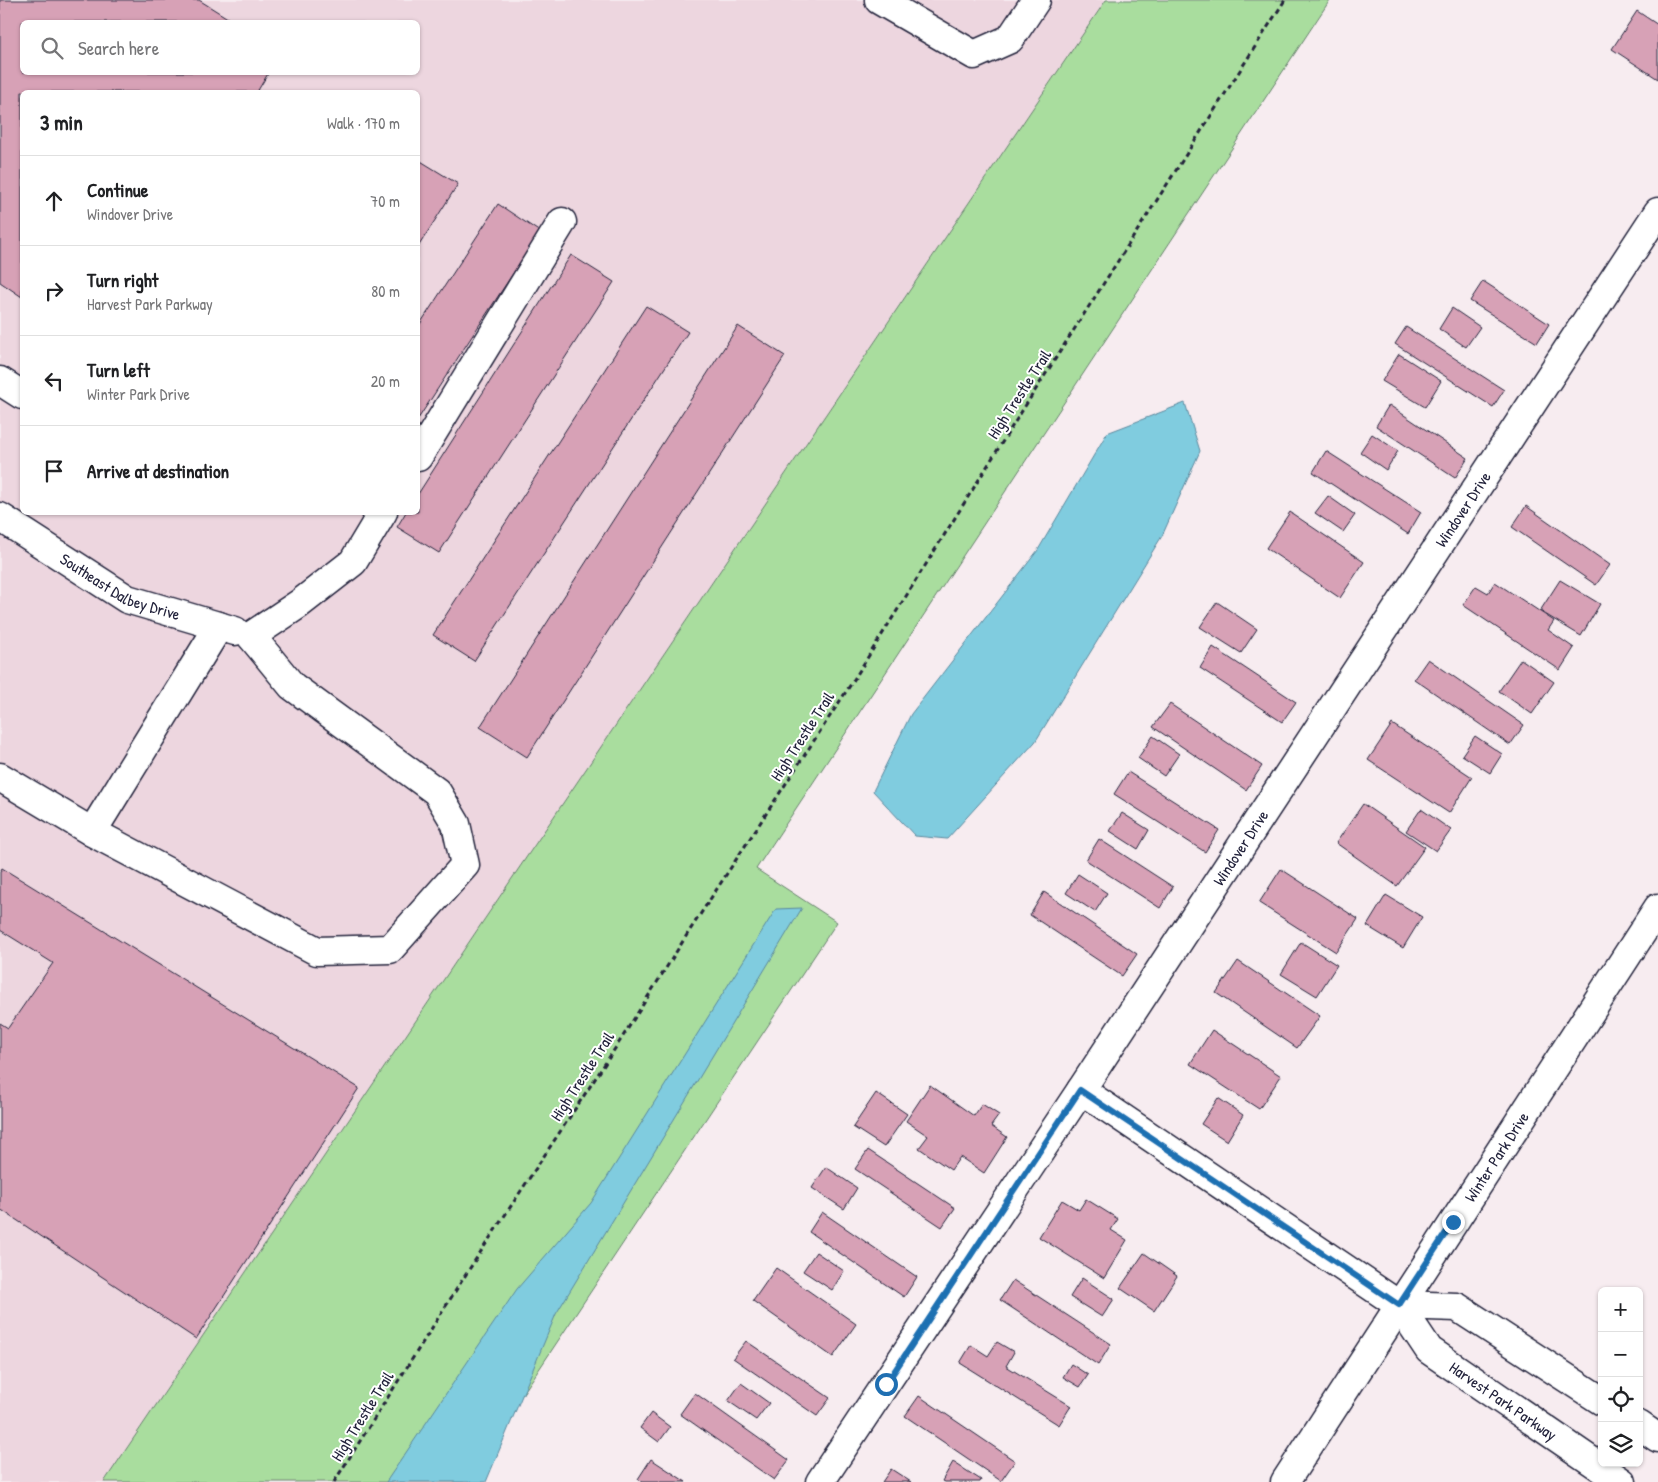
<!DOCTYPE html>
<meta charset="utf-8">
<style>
body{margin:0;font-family:"Patrick Hand",sans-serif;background:#f2f2f2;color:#202124}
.controls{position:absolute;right:15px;bottom:15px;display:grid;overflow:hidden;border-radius:8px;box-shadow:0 1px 4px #0004}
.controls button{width:45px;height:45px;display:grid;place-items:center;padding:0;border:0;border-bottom:1px solid #e0e0e0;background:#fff;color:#202124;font:25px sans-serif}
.stop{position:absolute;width:15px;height:15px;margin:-11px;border:4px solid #1f6fb2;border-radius:50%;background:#fff}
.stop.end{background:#1f6fb2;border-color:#fff;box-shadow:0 1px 5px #0008}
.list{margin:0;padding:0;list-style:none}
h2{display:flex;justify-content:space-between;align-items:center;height:65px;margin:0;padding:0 20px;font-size:21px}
h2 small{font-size:16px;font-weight:400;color:#757577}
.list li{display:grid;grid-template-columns:32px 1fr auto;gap:15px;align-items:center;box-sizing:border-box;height:90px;padding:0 20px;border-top:1px solid #e0e0e0}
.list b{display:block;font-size:19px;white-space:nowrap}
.list p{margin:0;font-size:16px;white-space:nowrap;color:#757577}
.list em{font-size:16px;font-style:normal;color:#757577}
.icon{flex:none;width:28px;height:28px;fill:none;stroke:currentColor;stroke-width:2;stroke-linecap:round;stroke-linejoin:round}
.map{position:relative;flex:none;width:1658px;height:1482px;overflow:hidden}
.search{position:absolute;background:#fff;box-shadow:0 1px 4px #0004;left:20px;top:20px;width:400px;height:55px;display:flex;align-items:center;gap:12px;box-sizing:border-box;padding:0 18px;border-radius:8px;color:#757577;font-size:19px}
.panel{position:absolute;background:#fff;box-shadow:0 1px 4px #0004;left:20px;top:90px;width:400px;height:425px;border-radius:8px}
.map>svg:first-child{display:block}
</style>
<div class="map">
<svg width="1658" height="1482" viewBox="0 0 1658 1482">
<rect width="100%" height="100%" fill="#f7ecf0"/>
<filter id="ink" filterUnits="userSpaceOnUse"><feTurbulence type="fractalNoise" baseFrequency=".02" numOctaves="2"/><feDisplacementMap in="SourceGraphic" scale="10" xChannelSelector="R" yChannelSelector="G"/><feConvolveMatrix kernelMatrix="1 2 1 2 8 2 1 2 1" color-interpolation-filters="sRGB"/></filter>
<g filter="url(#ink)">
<path fill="#edd6df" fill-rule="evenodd" d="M0,0H1106L104,1482H0ZM22,22H418V72H22ZM22,92H418V512H22Z"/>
<path fill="#a9dd9e" stroke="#66806c" d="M1106,0H1330L756,869L837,922L464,1482H104Z"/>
<path fill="#80ccdf" stroke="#5a889d" d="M1185,403L1200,451L1162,536L1035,742L947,839L915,836L873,791L911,714L1038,550L1107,433Z
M802,908L556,1314L486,1482H386L517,1289L591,1203L776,909Z"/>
<path fill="#d7a1b6" stroke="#22223b" d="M0,0H199L234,22H22V72H269L257,92H22V297L0,282Z
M1637,11L1658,25V79L1612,49Z
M419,160L458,184L418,247V162Z
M498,204L540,232L418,419V327Z
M571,255L614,282L439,553L397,527L406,512H418V494Z
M1483,281L1549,324L1537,343L1470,301Z
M646,306L688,332L474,661L433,635Z
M1452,308L1480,327L1466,347L1439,329Z
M738,326L785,356L527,757L480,727Z
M1406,327L1504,390L1493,407L1395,344Z
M1399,354L1441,381L1425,407L1382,381Z
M1389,405L1468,458L1455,478L1376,426Z
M1372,434L1398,451L1386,470L1360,452Z
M1326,451L1421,512L1408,534L1313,472Z
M1328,496L1355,515L1343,532L1315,513Z
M1526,506L1610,565L1596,585L1512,527Z
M1290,512L1364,562L1340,598L1266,548Z
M1560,580L1600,604L1581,636L1540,611Z
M1495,582L1554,621L1548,630L1574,648L1560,670L1463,605L1476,586L1488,593Z
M1217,602L1257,629L1241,653L1200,627Z
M1213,647L1296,702L1282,722L1200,668Z
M1428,659L1524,725L1510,745L1414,679Z
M1521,659L1554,682L1532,714L1499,691Z
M1170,704L1262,766L1246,790L1153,727Z
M1392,724L1472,777L1449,813L1368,760Z
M1153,736L1179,754L1164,776L1138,758Z
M1475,736L1502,754L1490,773L1462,755Z
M1128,772L1219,830L1205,852L1114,794Z
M1363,804L1425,847L1397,886L1336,843Z
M1421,809L1451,830L1436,851L1406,831Z
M1122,813L1149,830L1138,849L1110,831Z
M1099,839L1173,887L1160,908L1086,860Z
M2,868L359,1088L196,1339L0,1209V1023L8,1028L53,963L0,930V872Z
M1281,869L1358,919L1336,952L1259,903Z
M1078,874L1107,893L1095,912L1066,893Z
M1044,892L1137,954L1122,976L1030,915Z
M1386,895L1422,917L1403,948L1367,926Z
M1301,942L1337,965L1317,996L1281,974Z
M1238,961L1320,1016L1297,1048L1216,993Z
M1212,1030L1281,1076L1259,1109L1190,1064Z
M930,1085L974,1116L982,1104L999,1115L991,1126L1007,1137L984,1173L960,1157L951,1170L919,1148L928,1136L906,1121Z
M876,1093L907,1114L884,1147L853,1127Z
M1218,1098L1243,1115L1227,1141L1201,1124Z
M868,1150L955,1208L942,1227L855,1169Z
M826,1167L857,1188L844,1209L812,1188Z
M1086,1199L1118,1219L1111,1230L1127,1240L1104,1278L1039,1237L1062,1200L1079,1210Z
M822,1212L917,1277L904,1297L809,1232Z
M816,1252L844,1271L832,1290L803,1271Z
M1144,1253L1177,1276L1154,1311L1120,1288Z
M776,1268L856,1324L833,1357L753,1301Z
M1082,1278L1114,1299L1102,1317L1070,1297Z
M1013,1280L1111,1344L1098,1365L1000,1300Z
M746,1341L830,1398L817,1416L733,1358Z
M997,1342L1014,1352L1006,1366L1071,1406L1059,1425L960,1363L971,1345L988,1356Z
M1071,1364L1088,1375L1080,1387L1063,1377Z
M741,1383L769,1403L756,1420L728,1401Z
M695,1393L789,1460L774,1480L680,1414Z
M919,1396L1015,1461L1001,1481L905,1416Z
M651,1413L670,1427L659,1442L640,1428Z
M651,1459L686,1482H643L638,1479Z
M953,1462L981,1480L980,1482H944L942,1481Z
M891,1469L911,1482H882Z"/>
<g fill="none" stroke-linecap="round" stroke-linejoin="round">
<defs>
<g id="minor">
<path d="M879,0L974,55L1010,39L1036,0"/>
<path d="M0,381L22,395"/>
<path d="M418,457L562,222"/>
<path id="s1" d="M0,517L127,599L235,631"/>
<path d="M251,636L299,604L353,562L383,512"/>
<path d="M0,777L92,832L219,626"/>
<path d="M92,832L317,951L390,949L465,865L456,824L437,792L292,686L251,636"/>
<path id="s2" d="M1081,1090L1399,1305L1429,1350L1622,1482"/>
<path d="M1399,1305L1457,1307L1602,1401"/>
<path d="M1639,1425L1658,1438"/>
<path id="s3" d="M820,1482L1081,1090L1658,212"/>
<path id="s4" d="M1285,1482L1658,908"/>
</g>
</defs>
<use href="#minor" stroke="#22223b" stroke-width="31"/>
<path stroke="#22223b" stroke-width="3" stroke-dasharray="5 4" stroke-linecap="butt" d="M334,1482L470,1268L620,1041L690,930L853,681L1013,425L1285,0"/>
<use href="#minor" stroke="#fff" stroke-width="28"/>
</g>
</g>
<g fill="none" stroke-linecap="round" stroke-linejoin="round" filter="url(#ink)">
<path stroke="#1f6fb2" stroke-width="6" d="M886,1384L1080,1090L1399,1305L1453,1222"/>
</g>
<g text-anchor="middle" stroke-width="4" stroke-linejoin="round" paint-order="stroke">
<g font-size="16" fill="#22223b" stroke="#fff">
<text transform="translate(1019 394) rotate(-57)" y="6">High Trestle Trail</text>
<text dy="6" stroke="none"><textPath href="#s3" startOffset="1166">Windover Drive</textPath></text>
<text dy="6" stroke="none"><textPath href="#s1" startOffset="140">Southeast Dalbey Drive</textPath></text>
<text transform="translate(802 736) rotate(-57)" y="6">High Trestle Trail</text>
<text dy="6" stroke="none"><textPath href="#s3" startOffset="761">Windover Drive</textPath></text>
<text transform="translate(582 1076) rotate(-57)" y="6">High Trestle Trail</text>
<text dy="6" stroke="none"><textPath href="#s4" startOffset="388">Winter Park Drive</textPath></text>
<text dy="6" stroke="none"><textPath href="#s2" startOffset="528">Harvest Park Parkway</textPath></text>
<text transform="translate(362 1416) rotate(-58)" y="6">High Trestle Trail</text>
</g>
</g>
</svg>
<div class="controls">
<button>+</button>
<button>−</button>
<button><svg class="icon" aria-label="locate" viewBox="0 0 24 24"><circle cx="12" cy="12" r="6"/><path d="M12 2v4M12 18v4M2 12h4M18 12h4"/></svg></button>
<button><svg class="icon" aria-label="layers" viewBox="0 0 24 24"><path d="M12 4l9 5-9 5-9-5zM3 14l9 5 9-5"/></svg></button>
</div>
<div class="stop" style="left:886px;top:1384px"></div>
<div class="stop end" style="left:1453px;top:1222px"></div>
<div class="search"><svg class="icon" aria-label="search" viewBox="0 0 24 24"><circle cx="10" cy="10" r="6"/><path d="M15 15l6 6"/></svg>Search here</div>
<section class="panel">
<h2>3 min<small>Walk · 170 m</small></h2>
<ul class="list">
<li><svg class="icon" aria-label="ahead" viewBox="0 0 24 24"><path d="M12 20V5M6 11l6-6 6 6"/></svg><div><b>Continue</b><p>Windover Drive</p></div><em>70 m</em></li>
<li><svg class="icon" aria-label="right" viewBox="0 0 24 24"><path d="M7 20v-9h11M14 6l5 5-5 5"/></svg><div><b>Turn right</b><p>Harvest Park Parkway</p></div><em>80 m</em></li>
<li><svg class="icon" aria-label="left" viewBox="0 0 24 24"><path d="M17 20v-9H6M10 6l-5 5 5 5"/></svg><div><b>Turn left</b><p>Winter Park Drive</p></div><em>20 m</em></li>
<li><svg class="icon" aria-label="arrive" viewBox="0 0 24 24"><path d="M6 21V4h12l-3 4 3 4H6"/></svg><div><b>Arrive at destination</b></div></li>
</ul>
</section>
</div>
